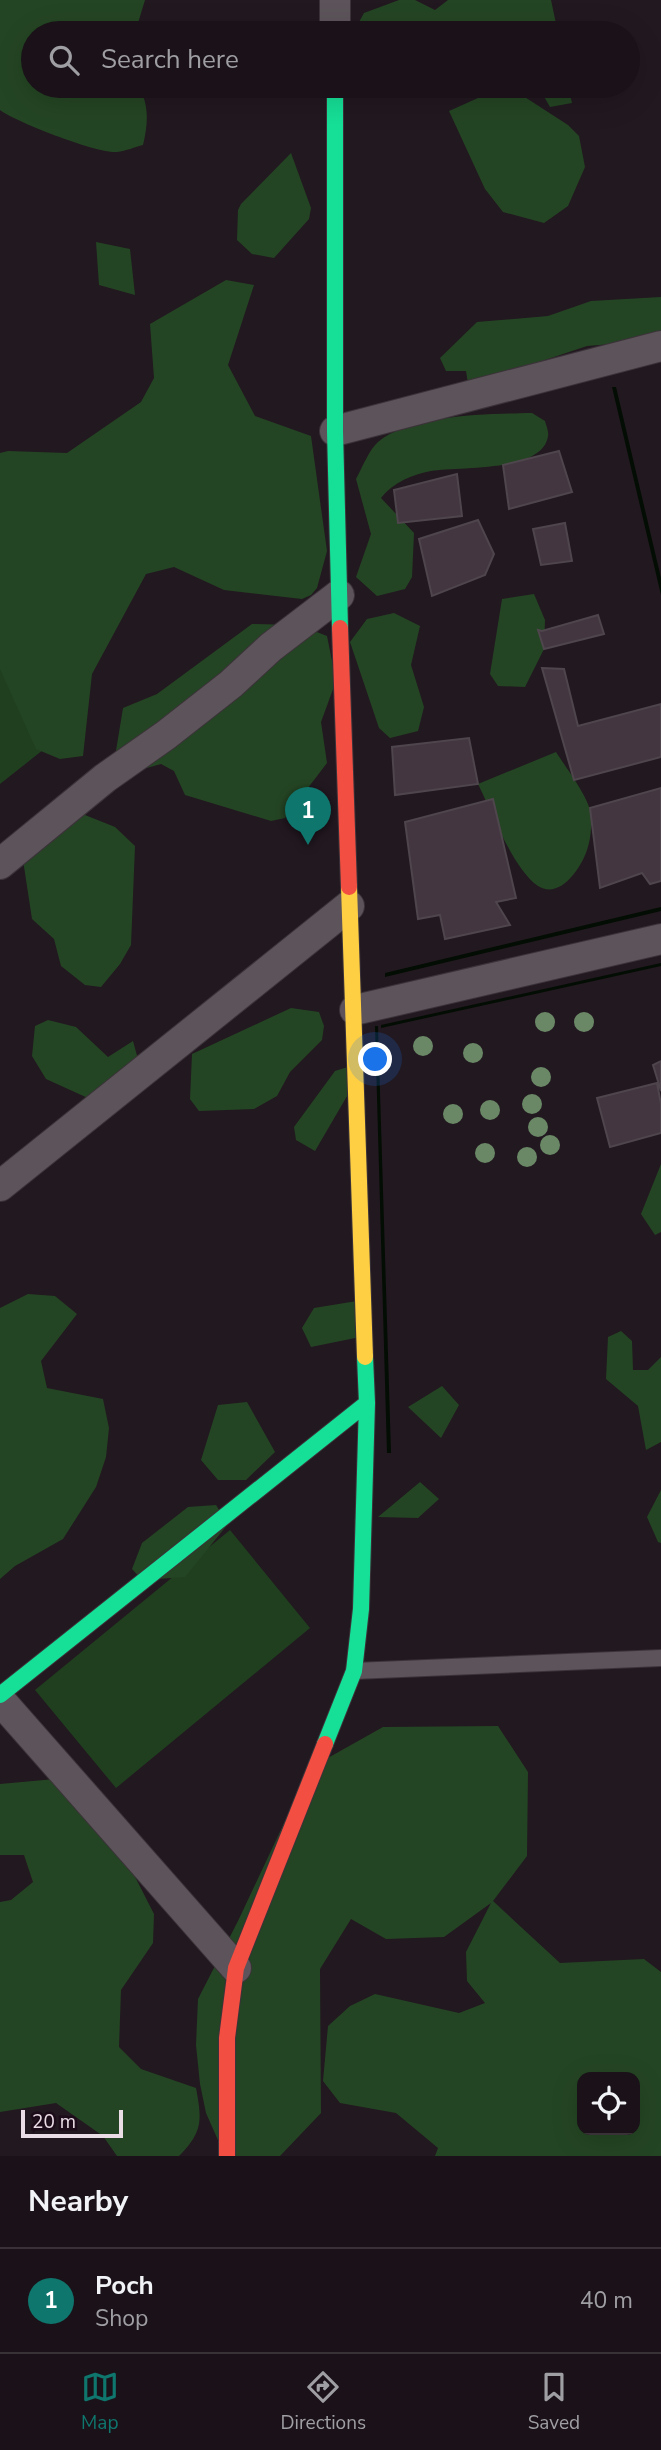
<!DOCTYPE html>
<style>
body{margin:0;font-family:"Nunito Sans",sans-serif;background:#272025;color:#f1f3f6}
.controls{position:absolute;right:21px;bottom:21px;display:grid;overflow:hidden;border-radius:14px;box-shadow:0 7px 28px #0002}
.controls button{width:63px;height:63px;display:grid;place-items:center;padding:0;border:0;border-bottom:2px solid #383237;background:#1a1218;color:#f1f3f6;font:35px sans-serif}
.scale{position:absolute;left:21px;bottom:18px;width:102px;box-sizing:border-box;padding-left:7px;border:4px solid #eadde6;border-top:0;font-size:19px;line-height:24px;white-space:nowrap;color:#eadde6;-webkit-text-stroke:5px #1c0b18;paint-order:stroke}
.you{position:absolute;left:376px;top:1060px;width:24px;height:24px;margin:-18px;border:5px solid #fff;border-radius:50%;background:#1a73e8;box-shadow:0 0 0 10px #1a73e833}
.badge{display:grid;place-items:center;width:46px;height:46px;border-radius:50%;background:#0f766e;color:#fff;font-size:23px;font-weight:700}
.pin{position:absolute;translate:-50% -58px;filter:drop-shadow(0 2px 4px #0008)}
.pin::after{content:'';position:absolute;top:37px;width:24px;height:21px;background:inherit;clip-path:polygon(0 0,100% 0,50% 100%)}
.list{margin:0;padding:0;list-style:none}
h2{display:flex;justify-content:space-between;align-items:center;height:91px;margin:0;padding:0 28px;font-size:30px}
h2 small{font-size:23px;font-weight:400;color:#9f9ea2}
.list li{display:grid;grid-template-columns:46px 1fr auto;gap:21px;align-items:center;box-sizing:border-box;height:105px;padding:0 28px;border-top:2px solid #383237}
.list b{display:block;font-size:26px;white-space:nowrap}
.list p{margin:0;font-size:23px;white-space:nowrap;color:#9f9ea2}
.list em{font-size:23px;font-style:normal;color:#9f9ea2}
.icon{flex:none;width:38px;height:38px;fill:none;stroke:currentColor;stroke-width:2;stroke-linecap:round;stroke-linejoin:round}
.map{position:relative;flex:none;width:661px;height:2156px;overflow:hidden}
.search{position:absolute;background:#1a1218;box-shadow:0 7px 28px #0002;left:21px;right:21px;top:21px;height:77px;display:flex;align-items:center;gap:18px;box-sizing:border-box;padding:0 24px;border-radius:38px;color:#9f9ea2;font-size:26px}
.sheet{height:196px;background:#1a1218}
nav{display:flex;justify-content:space-around;align-items:center;box-sizing:border-box;height:98px;border-top:2px solid #383237;background:#1a1218;font-size:19px;color:#9f9ea2}
nav a{display:grid;justify-items:center;gap:4px}
nav .on{color:#0f766e}
.map>svg:first-child{display:block}
</style>
<div class="map">
<svg width="661" height="2156" viewBox="0 0 661 2156">
<rect width="100%" height="100%" fill="#221820"/>
<path fill="#203f1f" d="M0,657L62,735L0,784Z
M230,1530L310,1628L116,1788L35,1690Z"/>
<path fill="#244523" fill-rule="evenodd" d="M0,0H145L135,33H33V86H137C150,102 148,125 143,145C135,147 126,151 117,152C98,154 16,122 0,110Z
M399,0H415L435,10L448,0H551L558,33H353L364,13Z
M538,86H568L572,103L550,107Z
M517,92L568,125L579,136L585,167L568,206L544,223L503,212L485,189L449,111L487,94Z
M291,153L311,208L309,219L274,258L252,254L237,240L238,210L241,204Z
M96,242L130,249L135,295L99,285Z
M226,280L254,285L228,365L255,416L311,436L327,551L317,588L311,595L302,599L224,590L174,567L146,574L92,674L83,756L60,759L36,749L0,669V453L8,451L67,453L141,402L154,378L150,324Z
M661,297V340L587,346L545,360L492,401L470,396L466,371H446L440,358L477,322L548,316L591,301Z
M532,413L545,421C546,425 549,432 548,436C543,473 458,466 431,471C413,474 392,483 381,498L414,533L412,577L405,589L377,596L356,577L371,534L356,479C362,468 369,450 378,442C411,414 490,414 532,413Z
M534,594L545,620L544,649L525,687L498,686L490,674L502,599Z
M394,613L420,626L411,665L424,707L418,731L390,738L379,728L350,642L367,619Z
M252,624L299,625L327,636L336,681L321,722L327,763L285,818L271,821L185,795L174,771L161,764L122,775L114,763L123,708L157,694Z
M556,752C565,766 585,793 589,807C593,819 591,839 587,850C581,868 560,900 538,886C513,869 492,812 478,784Z
M75,811L115,827L135,846L131,945L120,964L101,987L85,985L61,966L54,939L32,919L23,860Z
M291,1008L319,1012L324,1026L322,1040L290,1072L277,1096L254,1109L199,1111L190,1099L192,1054Z
M48,1020L76,1027L108,1057L133,1041L139,1063L101,1104L46,1079L32,1056L35,1026Z
M354,1065L357,1079L315,1151L296,1140L294,1127L335,1071Z
M661,1164V1232L655,1235L641,1214Z
M28,1294L55,1296L77,1314L41,1361L47,1388L103,1399L109,1428L106,1457L96,1487L63,1539L15,1566L0,1579V1308Z
M357,1301L365,1336L311,1347L302,1328L314,1308Z
M621,1331L632,1341L633,1370H648L661,1357V1442L646,1450L638,1406L606,1379L608,1337Z
M442,1386L459,1405L441,1438L408,1407Z
M247,1402L275,1452L246,1480H218L201,1460L218,1405Z
M420,1482L439,1499L418,1518L378,1517Z
M661,1490V1543L658,1542L647,1517Z
M216,1505L228,1524L185,1577L142,1580L132,1569L142,1543L188,1507Z
M498,1726L528,1772L527,1856L493,1901L560,1963L644,1959L661,1972V2156H435L438,2148L396,2113L340,2103L323,2081L328,2026L350,2006L375,1994L459,2013L485,2003L467,1981L466,1952L491,1903L444,1937L386,1939L351,1919L320,1969L321,2113L280,2156H225L206,2113L200,2084L196,2045L198,1999L238,1921L310,1768L383,1727ZM582,2077H635V2130H582Z
M55,1779L101,1810L154,1914L153,1943L121,1990L119,2047L141,2069L196,2088C202,2120 203,2132 179,2156H117L103,2136L56,2103L0,2112V1902L11,1900L33,1882L24,1855H0V1784Z"/>
<path fill="#030d03" d="M612,387H616L661,578V595Z
M661,907V911L385,977V973Z
M661,963V966L381,1028V1025Z
M375,1026H378L391,1453H387Z"/>
<path fill="#433640" stroke="#4e464c" stroke-width="2" d="M559,451L572,492L509,509L503,465Z
M457,474L462,516L398,523L394,490Z
M478,520L494,554L485,575L432,596L419,539Z
M565,523L572,561L541,565L533,529Z
M598,615L604,634L544,649L538,630L542,631Z
M542,668L564,669L578,726L661,704V757L574,780Z
M469,738L478,784L395,795L392,747Z
M661,788V881L650,884L642,873L600,888L590,808Z
M493,799L516,898L496,902L510,925L445,939L440,915L418,919L405,822Z
M661,1061V1091L653,1065Z
M657,1083L661,1104V1133L610,1147L597,1098Z"/>
<g fill="none" stroke-linecap="round" stroke-linejoin="round">
<defs>
<path id="lane" d="M354,1671L661,1658"/>
<path id="street" d="M335,0V33
M335,431L661,346
M0,864L105,778L166,735L231,684L271,647L339,595
M355,1010L661,939
M0,1186L349,906
M0,1700L236,1968"/>
<path id="fast" d="M335,86V431L340,628
M0,1695L367,1403
M325,1744L354,1671L361,1609L367,1403L365,1357"/>
<path id="slow" d="M349,887L365,1357"/>
<path id="jam" d="M340,628L349,887
M227,2156V2038L236,1968L325,1744"/>
</defs>
<use href="#lane" stroke="#3b3339" stroke-width="18"/>
<use href="#street" stroke="#3b3339" stroke-width="32"/>
<use href="#fast" stroke="#3b3339" stroke-width="18"/>
<use href="#slow" stroke="#3b3339" stroke-width="18"/>
<use href="#jam" stroke="#3b3339" stroke-width="18"/>
<use href="#lane" stroke="#5c545a" stroke-width="16"/>
<use href="#street" stroke="#5c545a" stroke-width="30"/>
<use href="#fast" stroke="#16e098" stroke-width="16"/>
<use href="#slow" stroke="#ffcf43" stroke-width="16"/>
<use href="#jam" stroke="#f24e42" stroke-width="16"/>
</g>
<g fill="#6a8866">
<circle cx="545" cy="1022" r="10"/>
<circle cx="584" cy="1022" r="10"/>
<circle cx="423" cy="1046" r="10"/>
<circle cx="473" cy="1053" r="10"/>
<circle cx="541" cy="1077" r="10"/>
<circle cx="532" cy="1104" r="10"/>
<circle cx="490" cy="1110" r="10"/>
<circle cx="453" cy="1114" r="10"/>
<circle cx="538" cy="1127" r="10"/>
<circle cx="550" cy="1145" r="10"/>
<circle cx="485" cy="1153" r="10"/>
<circle cx="527" cy="1157" r="10"/>
</g>
</svg>
<div class="controls">
<button><svg class="icon" aria-label="locate" viewBox="0 0 24 24"><circle cx="12" cy="12" r="6"/><path d="M12 2v4M12 18v4M2 12h4M18 12h4"/></svg></button>
</div>
<div class="scale">20 m</div>
<div class="you"></div>
<div class="pin badge" style="left:308px;top:845px">1</div>
<div class="search"><svg class="icon" aria-label="search" viewBox="0 0 24 24"><circle cx="10" cy="10" r="6"/><path d="M15 15l6 6"/></svg>Search here</div>
</div>
<section class="sheet">
<h2>Nearby<small></small></h2>
<ul class="list">
<li><span class="badge">1</span><div><b>Poch</b><p>Shop</p></div><em>40 m</em></li>
</ul>
</section>
<nav>
<a class="on"><svg class="icon" aria-label="map" viewBox="0 0 24 24"><path d="M3 6l6-2 6 2 6-2v14l-6 2-6-2-6 2zM9 4v14M15 6v14"/></svg>Map</a>
<a><svg class="icon" aria-label="directions" viewBox="0 0 24 24"><path d="M12 3l9 9-9 9-9-9zM9 14v-3h6M13 9l2 2-2 2"/></svg>Directions</a>
<a><svg class="icon" aria-label="saved" viewBox="0 0 24 24"><path d="M7 4h10v16l-5-4-5 4z"/></svg>Saved</a>
</nav>
